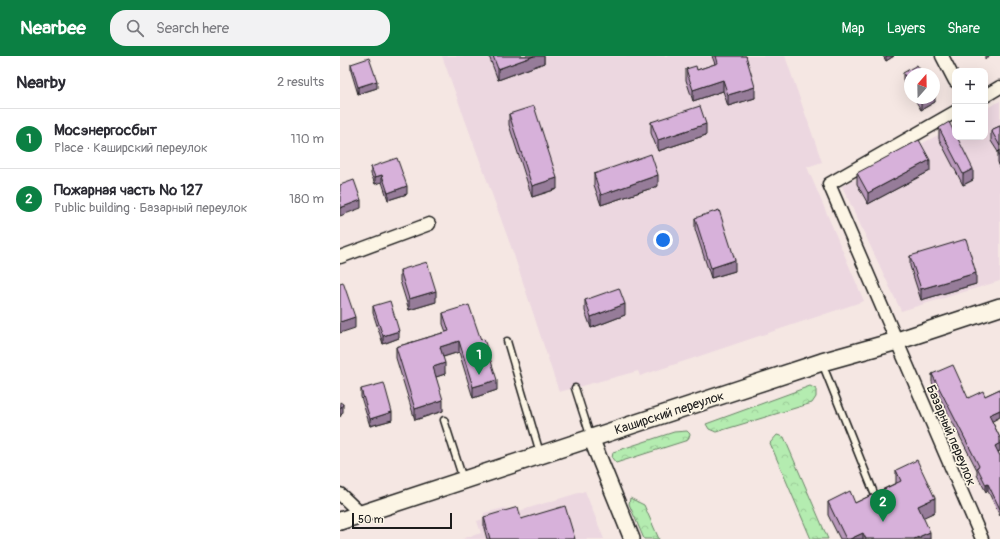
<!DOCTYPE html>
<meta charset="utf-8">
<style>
body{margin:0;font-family:Pangolin,sans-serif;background:#f2f2f3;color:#2b2b33}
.controls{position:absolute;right:12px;top:12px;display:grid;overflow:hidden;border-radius:8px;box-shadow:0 4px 16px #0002}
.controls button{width:36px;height:36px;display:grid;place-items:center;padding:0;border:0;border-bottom:1px solid #e1e1e2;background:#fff;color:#2b2b33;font:20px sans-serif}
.compass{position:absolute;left:564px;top:12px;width:36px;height:36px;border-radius:50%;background:#fff;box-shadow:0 4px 16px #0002;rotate:20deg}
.scale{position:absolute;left:12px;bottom:10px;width:100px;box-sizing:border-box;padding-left:4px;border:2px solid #1c1c1c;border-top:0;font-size:11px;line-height:14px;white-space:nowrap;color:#1c1c1c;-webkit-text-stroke:3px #fcf5e5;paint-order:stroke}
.you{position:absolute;left:323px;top:184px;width:14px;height:14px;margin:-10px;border:3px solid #fff;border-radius:50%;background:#1a73e8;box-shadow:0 0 0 6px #1a73e833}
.badge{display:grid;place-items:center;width:26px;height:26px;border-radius:50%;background:#0b8043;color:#fff;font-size:13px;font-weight:700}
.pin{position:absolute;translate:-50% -33px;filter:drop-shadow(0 1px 2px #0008)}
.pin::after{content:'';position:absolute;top:21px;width:14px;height:12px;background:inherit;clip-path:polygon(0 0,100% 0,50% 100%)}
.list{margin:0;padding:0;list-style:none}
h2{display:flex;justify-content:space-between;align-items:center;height:52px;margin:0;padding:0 16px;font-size:17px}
h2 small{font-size:13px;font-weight:400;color:#7c7c81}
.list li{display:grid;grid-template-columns:26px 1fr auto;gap:12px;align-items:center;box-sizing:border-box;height:60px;padding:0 16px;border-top:1px solid #e1e1e2}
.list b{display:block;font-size:15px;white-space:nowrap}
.list p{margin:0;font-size:13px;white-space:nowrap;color:#7c7c81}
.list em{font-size:13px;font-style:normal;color:#7c7c81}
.icon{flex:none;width:22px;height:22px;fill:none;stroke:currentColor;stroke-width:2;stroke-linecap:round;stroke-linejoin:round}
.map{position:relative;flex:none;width:660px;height:483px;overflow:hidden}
header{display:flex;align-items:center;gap:24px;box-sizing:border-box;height:56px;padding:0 20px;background:#0b8043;color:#fff}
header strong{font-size:19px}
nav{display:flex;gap:22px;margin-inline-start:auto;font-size:14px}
.search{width:280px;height:36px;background:#f2f2f3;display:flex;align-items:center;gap:10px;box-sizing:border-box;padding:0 14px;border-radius:16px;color:#7c7c81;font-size:15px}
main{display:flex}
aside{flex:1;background:#fff}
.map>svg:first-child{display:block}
</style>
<header>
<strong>Nearbee</strong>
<div class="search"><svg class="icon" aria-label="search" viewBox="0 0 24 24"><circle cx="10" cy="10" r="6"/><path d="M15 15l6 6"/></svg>Search here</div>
<nav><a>Map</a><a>Layers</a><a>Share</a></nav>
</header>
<main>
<aside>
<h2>Nearby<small>2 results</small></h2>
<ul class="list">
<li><span class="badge">1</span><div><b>Мосэнергосбыт</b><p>Place · Каширский переулок</p></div><em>110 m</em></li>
<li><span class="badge">2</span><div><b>Пожарная часть № 127</b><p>Public building · Базарный переулок</p></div><em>180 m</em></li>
</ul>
</aside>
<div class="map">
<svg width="660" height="483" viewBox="0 0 660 483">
<defs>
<pattern id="forest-crowns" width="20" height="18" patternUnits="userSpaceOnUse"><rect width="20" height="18" fill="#b4ecb0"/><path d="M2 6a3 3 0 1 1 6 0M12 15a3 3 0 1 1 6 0" fill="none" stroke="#9aca97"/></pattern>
</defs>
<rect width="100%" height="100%" fill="#f5e7e3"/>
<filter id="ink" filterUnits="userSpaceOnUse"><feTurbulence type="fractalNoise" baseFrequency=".025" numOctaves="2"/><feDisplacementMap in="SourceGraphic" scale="8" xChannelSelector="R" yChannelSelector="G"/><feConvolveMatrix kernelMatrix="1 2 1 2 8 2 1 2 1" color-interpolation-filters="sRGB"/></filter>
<g filter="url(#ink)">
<path fill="#ecd7e0" d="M102,0H445L482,106L467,111L524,245L300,320L298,315L219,336L174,199Z
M660,45V225L561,255L502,130L615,70V81H645V53Z
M245,435L264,483H122L141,477L137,465L143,463L144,457L164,452L179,455Z"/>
<path fill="url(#forest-crowns)" stroke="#688466" d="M470,330L476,333V341L472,347L376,376L369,373L366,368Z
M347,375L350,378L348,384L276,407L272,402L273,396L334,376Z
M437,379L444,381L488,483H471L430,387Z
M290,442L304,449L319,483H304L289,448Z"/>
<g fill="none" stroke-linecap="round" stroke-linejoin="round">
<defs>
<path id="service" d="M167,285L200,397
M482,307L536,442
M235,332L251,382
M104,364L123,423"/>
<path id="minor" d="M602,0L615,25
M645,40L660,31
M615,56L489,128L642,483
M0,201L89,168
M0,438L21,458"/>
<path id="tertiary" d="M251,382L292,483"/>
<path id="secondary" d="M0,465L482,306L557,285L660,251"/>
</defs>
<use href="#service" stroke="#1c1c1c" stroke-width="9"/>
<use href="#minor" stroke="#1c1c1c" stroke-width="15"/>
<use href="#tertiary" stroke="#1c1c1c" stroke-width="18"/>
<use href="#secondary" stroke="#1c1c1c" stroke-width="20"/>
<use href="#service" stroke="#fcf5e5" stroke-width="6"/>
<use href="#minor" stroke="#fcf5e5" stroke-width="12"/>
<use href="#tertiary" stroke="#fcf5e5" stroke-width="15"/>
<use href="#secondary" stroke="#fcf5e5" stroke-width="17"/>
</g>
<path fill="#b998bb" stroke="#1c1c1c" d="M149,0H204V7L158,24Z
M372,0H406L415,42L388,50L383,35L353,45L346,24V13L357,14L375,8Z
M543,0H554L546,5Z
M11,8L37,32L18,38L11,15Z
M563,17L570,18V36L563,24Z
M574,42H594L595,46L581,54Z
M169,58L217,133L192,141L169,69Z
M311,66L366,79L318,95L311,77Z
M660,70V112L658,106V96L651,85V74Z
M599,72L633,124L623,129L599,83Z
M31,111L67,138L48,144L42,126L35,128L31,118Z
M590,115L528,148L517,128V117Z
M254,118L318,130L261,149L254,129Z
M355,162L395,215L371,222L355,173Z
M570,200L636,228L581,244L570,210Z
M60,214L96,246L69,254L60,225Z
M245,244L285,259L251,272L245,255Z
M33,250L59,282L43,288L33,257Z
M103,257L157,334L133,342L119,296L103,301L105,318L96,321L103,355L75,364L56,302V291L106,276L103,268Z
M592,318L628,342L645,340L660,333V361L652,365L660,382V395L658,396L660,400V460L648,435L646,436L637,419V414L592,326Z
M21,333L52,364L30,370L21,341Z
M556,414L595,456L583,461L590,483H500L488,459V446L515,447L556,427Z
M144,461L181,463L235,483H147L144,472Z"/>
<path fill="#967c99" stroke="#1c1c1c" d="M194,0H204V7L158,24V13Z
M546,0H554L546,5Z
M645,0H650L645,3Z
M383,24V35L353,45V34Z
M37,25V32L18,38V31Z
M415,31V42L388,50V39Z
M594,39H595V46L581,54V47L589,42H594Z
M366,68V79L318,95V84Z
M590,104V115L528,148V137Z
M633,113V124L623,129V118Z
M42,119V126L35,128V121Z
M318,119V130L261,149V139Z
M217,122V133L192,141V130Z
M67,130V138L48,144V137Z
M21,144V152L0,160V152Z
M395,204V215L371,222V212Z
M636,217V228L581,244V233Z
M96,235V246L69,254V243Z
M285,248V259L251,272V261Z
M15,261V272L0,277V266Z
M59,275V282L43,288V280Z
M119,285V296L100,302V291Z
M105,307V318L93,322V311Z
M157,324V334L133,342V331Z
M103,344V355L75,364V353Z
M3,348V356L0,361V353Z
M660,354V361L649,367V359Z
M52,356V364L30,370V363Z
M660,387V395L655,397V390Z
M648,428V435L646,436V429Z
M595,442V456L578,464V450Z
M590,476V483H574Z
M523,477V483H510Z"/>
<path fill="#d7b1da" stroke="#1c1c1c" d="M153,0H194L158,13Z
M376,0H406L415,31L388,39L383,24L353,34L346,13L356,10L357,14L378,7Z
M29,2L37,25L18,31L11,8Z
M577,9L583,18H570V28L563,17Z
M578,42H589L581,47Z
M194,50L217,122L192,130L169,58Z
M360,50L366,68L318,84L311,66Z
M609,66L615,78V81H617L633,113L623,118L599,72Z
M660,70V90L651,74Z
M579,84L590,104L528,137L517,117Z
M660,94V101L658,96Z
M311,98L318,119L261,139L254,118Z
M57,102L67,130L48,137L42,119L35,121L31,111Z
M14,124L21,144L0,152V129Z
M379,154L395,204L371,212L355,162Z
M626,183L636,217L581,233L570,200Z
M87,206L96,235L69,243L60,214Z
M3,226L15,261L0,266V227Z
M279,232L285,248L251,261L245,244Z
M50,245L59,275L43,280L33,250Z
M129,249L141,284L144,283L157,324L133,331L119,285L100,291L105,307L93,311L103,344L75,353L56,291L109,275L103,257Z
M613,309L628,342L643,335L645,340L660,333V354L649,359L660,382V387L655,390L660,400V453L648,428L646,429L637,411L639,410L592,318Z
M44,327L52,356L30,363L21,333Z
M0,346L3,348L0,353Z
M577,404L595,442L578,450L590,476L574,483H526L523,477L510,483H506L488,446L510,435L515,447L561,425L556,414Z
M225,450L235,483H150L144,461L178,451L181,463Z"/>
</g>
<g text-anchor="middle" stroke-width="3.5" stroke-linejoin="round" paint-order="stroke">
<g font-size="13" fill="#1c1c1c" stroke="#fcf5e5">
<text transform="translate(329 356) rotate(-18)" y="5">Каширский переулок</text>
<text transform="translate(612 379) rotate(67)" y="5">Базарный переулок</text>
</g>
</g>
</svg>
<div class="controls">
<button>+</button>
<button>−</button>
</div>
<svg class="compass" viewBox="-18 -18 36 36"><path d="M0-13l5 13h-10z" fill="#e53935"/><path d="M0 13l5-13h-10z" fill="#7c7c81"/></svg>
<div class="scale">50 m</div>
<div class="you"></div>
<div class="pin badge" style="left:139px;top:319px">1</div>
<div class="pin badge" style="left:543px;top:466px">2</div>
</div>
</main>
